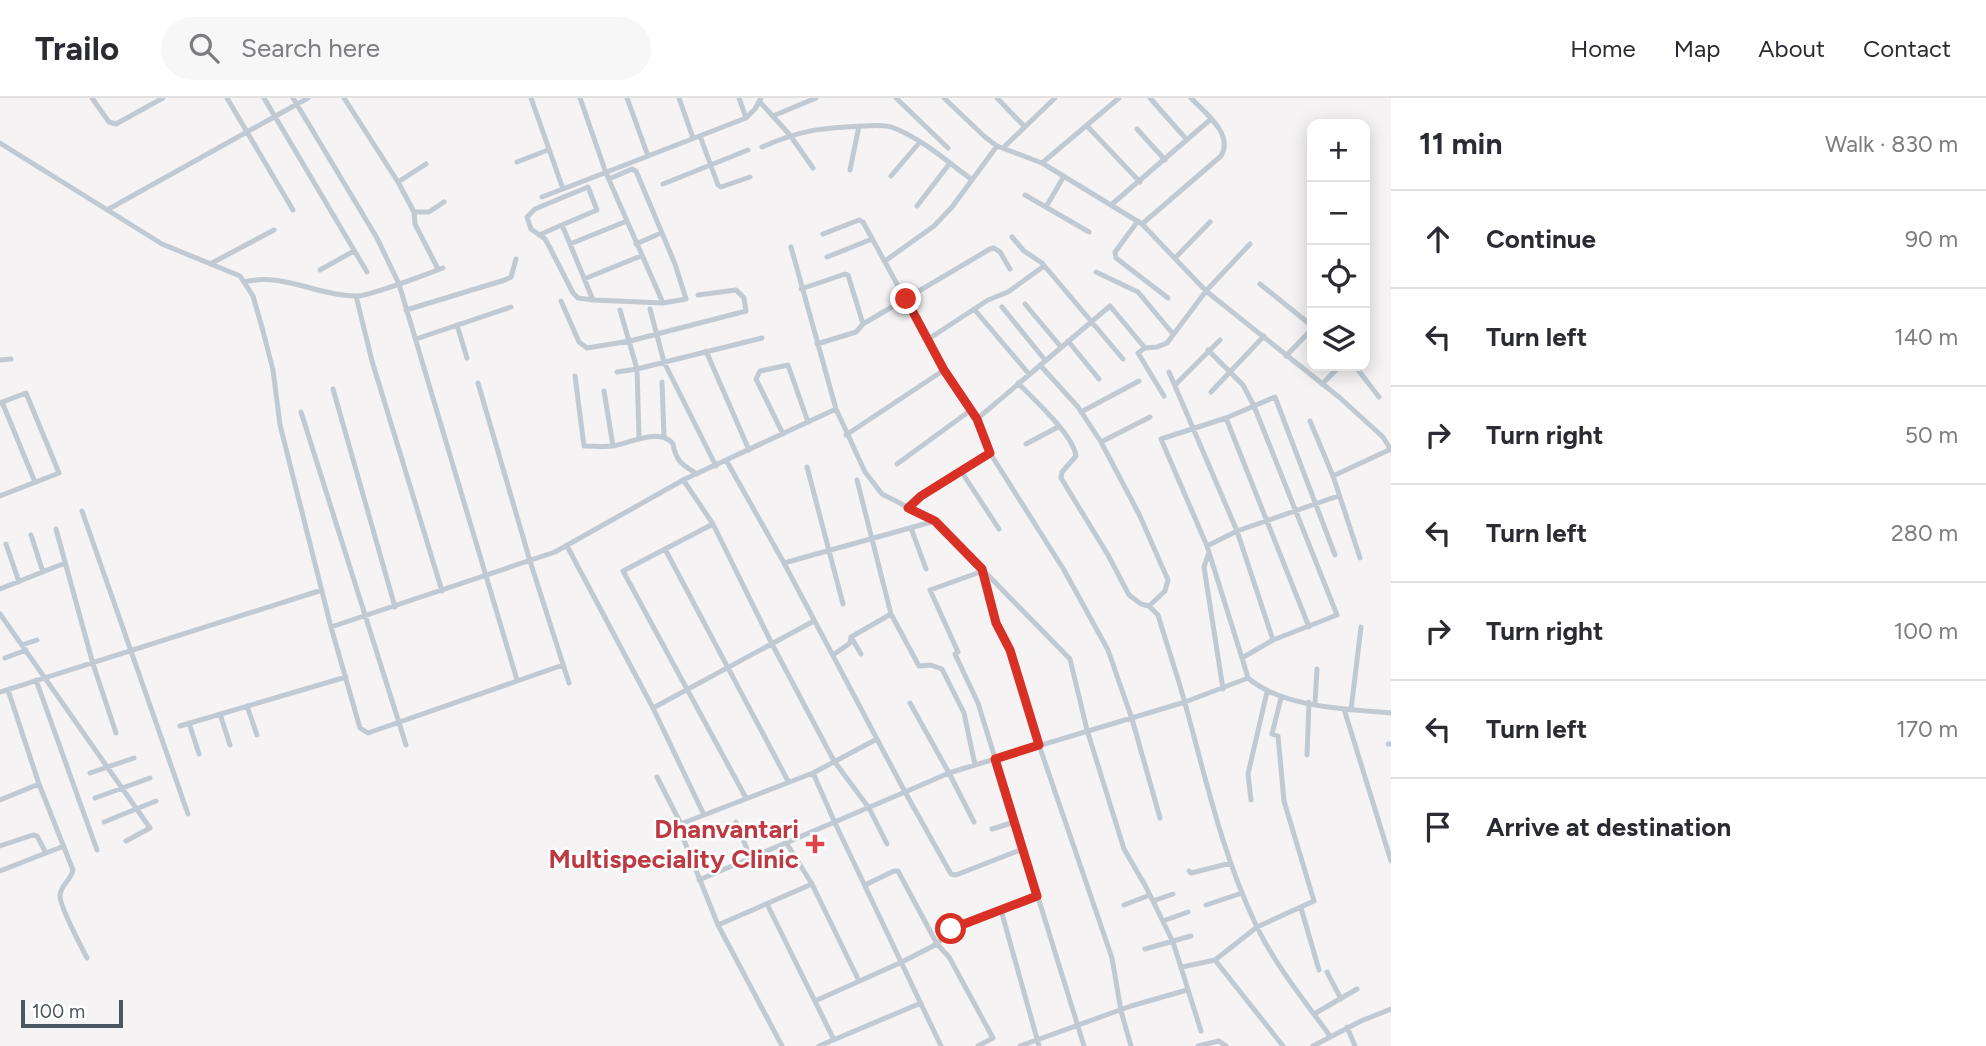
<!DOCTYPE html>
<meta charset="utf-8">
<style>
body{margin:0;font-family:Figtree,sans-serif;background:#f7f7f7;color:#2b2b33}
.controls{position:absolute;right:21px;top:21px;display:grid;overflow:hidden;border-radius:14px;box-shadow:0 4px 18px #0003}
.controls button{width:63px;height:63px;display:grid;place-items:center;padding:0;border:0;border-bottom:2px solid #e1e1e2;background:#fff;color:#2b2b33;font:35px sans-serif}
.scale{position:absolute;left:21px;bottom:18px;width:102px;box-sizing:border-box;padding-left:7px;border:4px solid #4a5661;border-top:0;font-size:19px;line-height:24px;white-space:nowrap;color:#4a5661;-webkit-text-stroke:5px #fff;paint-order:stroke}
.stop{position:absolute;width:21px;height:21px;margin:-16px;border:5px solid #d93025;border-radius:50%;background:#fff}
.stop.end{background:#d93025;border-color:#fff;box-shadow:0 2px 7px #0008}
.list{margin:0;padding:0;list-style:none}
h2{display:flex;justify-content:space-between;align-items:center;height:91px;margin:0;padding:0 28px;font-size:30px}
h2 small{font-size:23px;font-weight:400;color:#7c7c81}
.list li{display:grid;grid-template-columns:46px 1fr auto;gap:21px;align-items:center;box-sizing:border-box;height:98px;padding:0 28px;border-top:2px solid #e1e1e2}
.list b{display:block;font-size:26px;white-space:nowrap}
.list em{font-size:23px;font-style:normal;color:#7c7c81}
.icon{flex:none;width:38px;height:38px;fill:none;stroke:currentColor;stroke-width:2;stroke-linecap:round;stroke-linejoin:round}
.map{position:relative;flex:none;width:1391px;height:948px;overflow:hidden}
header{display:flex;align-items:center;gap:42px;box-sizing:border-box;height:98px;padding:0 35px;background:#fff;border-bottom:2px solid #e1e1e2}
header strong{font-size:33px}
nav{display:flex;gap:38px;margin-inline-start:auto;font-size:24px}
.search{width:490px;height:63px;background:#f7f7f7;display:flex;align-items:center;gap:18px;box-sizing:border-box;padding:0 24px;border-radius:38px;color:#7c7c81;font-size:26px}
main{display:flex}
aside{flex:1;background:#fff}
.map>svg:first-child{display:block}
</style>
<header>
<strong>Trailo</strong>
<div class="search"><svg class="icon" aria-label="search" viewBox="0 0 24 24"><circle cx="10" cy="10" r="6"/><path d="M15 15l6 6"/></svg>Search here</div>
<nav><a>Home</a><a>Map</a><a>About</a><a>Contact</a></nav>
</header>
<main>
<div class="map">
<svg width="1391" height="948" viewBox="0 0 1391 948">
<rect width="100%" height="100%" fill="#f5f3f3"/>
<g fill="none" stroke-linecap="round" stroke-linejoin="round">
<path stroke="#c1cad2" stroke-width="5" d="M92,0L109,24L116,26L163,0
M227,0L293,112
M264,0L367,174
M293,0L377,140L399,186L517,582
M344,0L398,84L414,114H429L444,104
M531,0L563,91L746,20L755,11L761,0
M580,0L606,75L663,205
M627,0L648,58
M679,0L693,40
M739,0L746,20
M896,0L948,50
M944,0L985,39L997,48L1042,65L1142,126L1206,193L1339,299L1383,339L1391,352
M997,0L1024,28
M1150,0L1187,42
M760,4L790,37L813,70
M773,18L816,0
M1087,28L1140,84
M1137,31L1165,62
M700,38L718,87L721,89L750,79
M0,45L162,146L240,178L253,198L263,233L273,272L280,327L331,529L555,454L685,381L836,311
M762,49C801,32 820,30 862,28C873,28 884,26 894,30C922,41 948,64 971,81
M1003,50L1055,0
M517,64L548,52
M1042,65L1119,0
M850,72L859,28
M891,78L919,45
M398,84L426,66
M663,86L748,52
M1025,97L1089,134
M542,99L563,91
M1111,107L1211,21
M917,108L950,65
M1046,109L1064,78
M107,112L308,0
M414,114L415,126L438,171
M1138,123L1115,154L1116,160L1168,200
M1142,126L1221,58C1234,36 1205,15 1191,0
M562,127L597,112L588,89L535,111L527,119L531,131L545,141L549,148L573,195L578,200L593,202
M823,136L859,122L863,124L944,272L977,321L990,355L1064,472L1108,552L1132,621L1160,720
M539,137L562,127L570,146L627,123
M1012,139L1024,153L1042,165L1123,261
M570,146L593,202L663,205L686,201L675,166L636,73L632,71L609,81
M636,146L661,135
M791,149L836,311L865,374L882,396L935,423L1070,561L1087,632L1124,751L1146,789L1173,844L1201,933
M827,159L872,141
M1175,160L1210,124
M885,163L934,128L952,109L997,48
M210,166L274,132
M320,172L354,153
M1096,174L1138,194L1173,236
M584,181L641,158
M244,184C282,174 318,198 356,198C371,198 426,176 443,170
M1260,186L1312,228
M801,191L845,176L848,177L863,226L856,234L817,246
M356,198L372,263L442,493
M561,203L579,244L587,250L630,243L746,213L744,200L736,192L698,197
M1025,206L1061,249
M1002,209L1045,262
M650,211L664,264L716,368
M974,211L1029,276
M406,212L505,182L511,179L516,161
M620,212L637,271L639,339
M863,226L990,151L994,150L1000,154L1010,171
M457,227L467,260
M416,241L511,209
M927,242L988,202L1008,194L1044,168
M1068,243L1099,281
M1145,250L1157,249L1167,245L1206,193L1250,146
M1208,252L1243,287L1254,308L1337,517L1273,542
M706,253L749,352
M1286,258L1312,231
M0,262L11,261
M1040,267L1078,309L1101,344L1139,416L1168,482L1165,493L1149,508
M1355,268L1379,299
M617,274L637,271L762,240
M1169,274L1237,433L1273,542L1242,560L1248,580
M575,278L584,348C593,348 604,349 613,348C630,345 660,329 673,346C676,364 683,367 697,376
M662,284L664,339
M478,285L530,463L569,585
M1018,285C1034,302 1073,336 1076,358L1062,374L1061,380L1108,457L1129,497L1141,506L1149,508L1158,517C1167,548 1178,578 1186,609C1206,682 1223,758 1256,827C1275,867 1304,902 1330,938
M1176,286L1220,242
M1322,286L1340,268
M333,291L395,509
M604,293L613,348
M1211,294L1264,238
M2,304L35,384
M0,305L26,295L59,375L0,398
M301,314L406,647
M1081,314L1139,283
M1226,320L1309,529
M977,321L1110,208L1145,250L1138,255L1164,298
M1310,323L1333,378L1360,460
M783,336L756,281L760,273L788,267L808,324
M846,337L944,272
M1101,344L1150,319
M1026,346L1058,329
M726,362L784,465L905,694L949,675L910,605
M897,366L971,312
M807,369L843,506
M961,373L999,431
M1333,378L1391,351
M857,382L891,516L919,568L931,567L942,571L964,615L975,667L1185,604L1248,580C1283,610 1347,611 1391,615
M684,383L713,426L772,546L834,663L869,710L887,746
M908,410L921,398L990,355
M82,413L188,716
M713,426L623,473L746,700
M911,430L926,471
M56,431L93,566L116,635
M31,437L43,474
M6,446L19,484
M567,448L653,610
M1207,448L1237,433L1338,398
M665,451L788,683
M1208,457L1204,469L1223,591
M784,465L935,423
M983,473L930,492L958,554L955,556L978,605L1084,948
M983,474L996,525L1010,552L1039,647L1112,860L1121,913L1131,948
M0,491L65,465
M0,516L150,730L126,743
M331,529L360,630L368,635L563,567
M851,539L861,556
M22,547L37,542
M833,557L850,545L851,539L891,516
M5,560L26,552
M1242,560L1207,448L1161,341L1226,320L1275,299L1335,457
M36,582L97,752
M8,592L39,686L73,772C71,782 61,787 60,797C59,808 81,848 87,860
M0,594L322,492
M1315,605L1317,571
M247,608L257,637
M1344,611L1391,763
M1351,612L1361,529
M220,616L230,647
M189,625L199,656
M180,628L346,579
M1388,646H1391
M1307,657L1309,604
M90,675L134,660
M813,675L835,725L941,948
M657,679L681,726
M95,700L150,680
M0,702L39,686
M1251,702L1248,676L1267,594
M704,717L653,610L814,523
M104,724L156,703
M736,724L751,761
M974,724L949,675L975,667
M992,731L1015,724
M787,746L812,786L859,883
M0,748L33,737L37,738L46,755
M0,773L64,748
M1189,773L1191,775L1231,765
M699,782L905,694L951,776L956,777L1023,751
M1153,803L1173,796
M767,806L834,942
M1124,807L1150,797
M1206,807L1242,795
M1301,810L1319,872
M1001,812L1039,948
M1163,823L1188,814
M718,827L812,786
M1145,851L1191,838
M1215,862L1283,948
M1182,869L1215,862L1257,829L1314,803L1284,703L1278,638L1272,636L1281,600
M1327,874L1341,901
M815,903L902,864L937,846L898,773H894L865,787
M1314,916L1357,891
M1347,929L1355,948
M782,948L718,827L678,727L813,675L877,641
M819,948L921,905
M978,948L993,940L949,859L937,846L951,831L1037,798
M1020,948L1131,908L1187,892
M1198,948L1219,943L1226,948
M1313,948L1361,923L1391,911"/>
</g>
<g fill="none" stroke-linecap="round" stroke-linejoin="round">
<path stroke="#d93025" stroke-width="9" d="M906,201L944,272L977,321L990,355L921,398L908,410L935,423L982,471L996,525L1010,552L1039,647L995,661L1037,798L951,831"/>
</g>
<path fill="#e0444e" stroke="#fff" stroke-width="2.5" d="M811.5 735.5h7v7h7v7h-7v7h-7v-7h-7v-7h7z"/>
<g text-anchor="middle" stroke-width="5" stroke-linejoin="round" paint-order="stroke">
<g font-size="26" font-weight="bold" fill="#be3a42" stroke="#fff" text-anchor="end">
<text x="799" y="740">Dhanvantari<tspan x="799" dy="30">Multispeciality Clinic</tspan></text>
</g>
</g>
</svg>
<div class="controls">
<button>+</button>
<button>−</button>
<button><svg class="icon" aria-label="locate" viewBox="0 0 24 24"><circle cx="12" cy="12" r="6"/><path d="M12 2v4M12 18v4M2 12h4M18 12h4"/></svg></button>
<button><svg class="icon" aria-label="layers" viewBox="0 0 24 24"><path d="M12 4l9 5-9 5-9-5zM3 14l9 5 9-5"/></svg></button>
</div>
<div class="scale">100 m</div>
<div class="stop" style="left:951px;top:831px"></div>
<div class="stop end" style="left:906px;top:201px"></div>
</div>
<aside>
<h2>11 min<small>Walk · 830 m</small></h2>
<ul class="list">
<li><svg class="icon" aria-label="ahead" viewBox="0 0 24 24"><path d="M12 20V5M6 11l6-6 6 6"/></svg><div><b>Continue</b></div><em>90 m</em></li>
<li><svg class="icon" aria-label="left" viewBox="0 0 24 24"><path d="M17 20v-9H6M10 6l-5 5 5 5"/></svg><div><b>Turn left</b></div><em>140 m</em></li>
<li><svg class="icon" aria-label="right" viewBox="0 0 24 24"><path d="M7 20v-9h11M14 6l5 5-5 5"/></svg><div><b>Turn right</b></div><em>50 m</em></li>
<li><svg class="icon" aria-label="left" viewBox="0 0 24 24"><path d="M17 20v-9H6M10 6l-5 5 5 5"/></svg><div><b>Turn left</b></div><em>280 m</em></li>
<li><svg class="icon" aria-label="right" viewBox="0 0 24 24"><path d="M7 20v-9h11M14 6l5 5-5 5"/></svg><div><b>Turn right</b></div><em>100 m</em></li>
<li><svg class="icon" aria-label="left" viewBox="0 0 24 24"><path d="M17 20v-9H6M10 6l-5 5 5 5"/></svg><div><b>Turn left</b></div><em>170 m</em></li>
<li><svg class="icon" aria-label="arrive" viewBox="0 0 24 24"><path d="M6 21V4h12l-3 4 3 4H6"/></svg><div><b>Arrive at destination</b></div></li>
</ul>
</aside>
</main>
